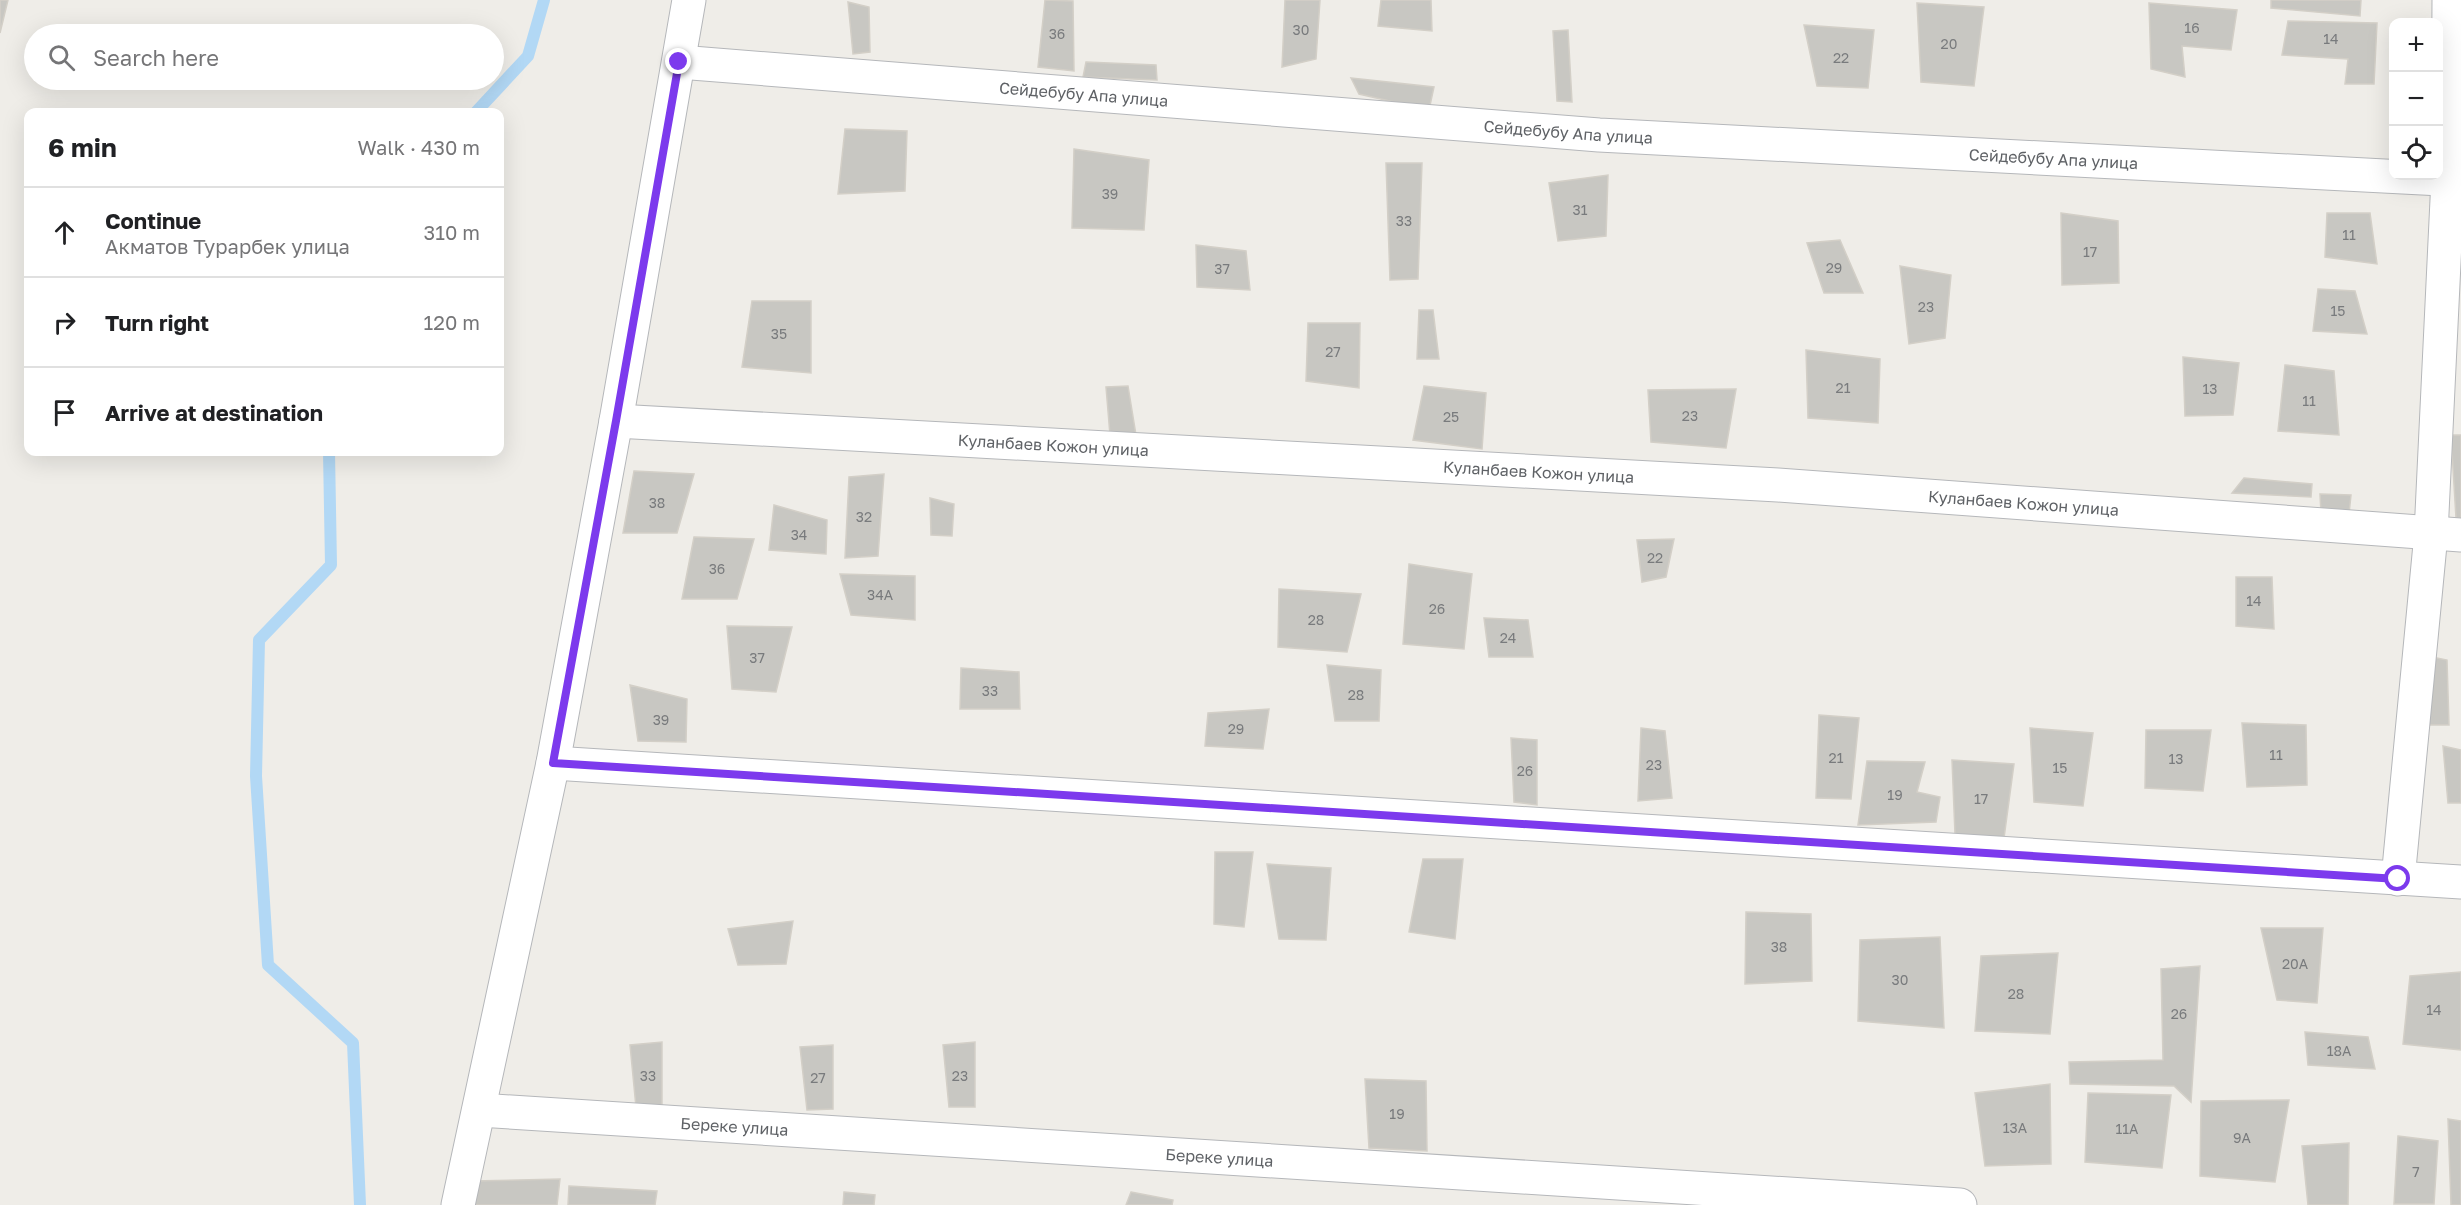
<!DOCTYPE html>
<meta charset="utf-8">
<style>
body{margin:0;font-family:"Golos Text",sans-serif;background:#f2f2f2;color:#202124}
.controls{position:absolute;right:18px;top:18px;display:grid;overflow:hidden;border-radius:12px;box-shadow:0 6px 24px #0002}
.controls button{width:54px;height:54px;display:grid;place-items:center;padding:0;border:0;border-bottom:2px solid #e0e0e0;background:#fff;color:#202124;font:30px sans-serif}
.stop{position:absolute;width:18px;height:18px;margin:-14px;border:4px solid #7c3aed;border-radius:50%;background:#fff}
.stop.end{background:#7c3aed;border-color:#fff;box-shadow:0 2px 6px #0008}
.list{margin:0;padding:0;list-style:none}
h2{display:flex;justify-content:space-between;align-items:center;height:78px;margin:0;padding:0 24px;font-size:26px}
h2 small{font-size:20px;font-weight:400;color:#757577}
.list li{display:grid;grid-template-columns:39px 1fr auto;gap:18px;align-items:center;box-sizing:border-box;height:90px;padding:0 24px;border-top:2px solid #e0e0e0}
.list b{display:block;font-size:22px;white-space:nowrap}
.list p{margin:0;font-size:20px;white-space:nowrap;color:#757577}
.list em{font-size:20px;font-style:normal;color:#757577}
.icon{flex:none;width:33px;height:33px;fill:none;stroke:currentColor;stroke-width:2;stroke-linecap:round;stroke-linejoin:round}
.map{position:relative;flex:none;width:2461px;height:1205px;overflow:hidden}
.search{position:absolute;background:#fff;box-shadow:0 6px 24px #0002;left:24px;top:24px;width:480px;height:66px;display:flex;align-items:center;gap:15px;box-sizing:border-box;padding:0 21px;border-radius:33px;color:#757577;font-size:22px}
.panel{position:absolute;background:#fff;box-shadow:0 6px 24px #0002;left:24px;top:108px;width:480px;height:348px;border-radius:12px}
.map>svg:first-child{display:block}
</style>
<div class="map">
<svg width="2461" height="1205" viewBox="0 0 2461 1205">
<rect width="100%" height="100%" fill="#efede8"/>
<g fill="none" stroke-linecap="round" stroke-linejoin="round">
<path stroke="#b2d8f5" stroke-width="12" d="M476,112L528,56L544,0
M329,452L331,565L259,640L256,776L268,965L353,1043L360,1205"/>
</g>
<path fill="#c8c7c2" stroke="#d3cfc7" stroke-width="1.5" d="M0,0H8L0,33Z
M1045,0L1073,1L1074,71L1038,67Z
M1285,0H1320L1316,59L1282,67Z
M1381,0H1431L1432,31L1378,26Z
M2271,0H2361L2360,16L2271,8Z
M848,2L869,7L870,52L853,54Z
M1917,3L1984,7L1974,86L1921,82Z
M2149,3L2237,10L2231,50L2182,46L2185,77L2151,69Z
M2288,21L2377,23L2374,84H2345L2348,59L2282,55Z
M1804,25L1874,30L1868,88L1817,86Z
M1568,30L1572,102L1557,101L1553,31Z
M1086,62L1156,65L1157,80L1083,77Z
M1351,78L1434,87L1429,110L1359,94Z
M845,129L907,131L905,191L838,194Z
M1074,149L1149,160L1144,230L1072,228Z
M1386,163H1422L1418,279L1390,280Z
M1608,175L1606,236L1558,241L1549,183Z
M2061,213L2118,221L2119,283L2062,285Z
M2327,213H2370L2377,264L2325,257Z
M1840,240L1863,293H1824L1807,243Z
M1196,245L1246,251L1250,290L1197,287Z
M1900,266L1951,275L1945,338L1909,344Z
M2318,289L2355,291L2367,334L2313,331Z
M752,301H811V373L742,367Z
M1419,310H1433L1439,359H1417Z
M1308,323H1360L1359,388L1306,381Z
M1806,350L1880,359L1878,423L1808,418Z
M2183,357L2239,363L2233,415L2185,416Z
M2285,365L2334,371L2339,435L2278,431Z
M1128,386L1136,435H1110L1106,387Z
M1424,386L1486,393L1482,449L1413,440Z
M1736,389L1726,448L1651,442L1648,390Z
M2451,435H2461V518H2456Z
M634,471L694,474L677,533H623Z
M884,474L878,556L845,558L849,477Z
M2244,478L2312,484L2311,497L2232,493Z
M2320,494L2351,495L2349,514L2321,513Z
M930,498L954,504L952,536L931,535Z
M774,505L827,520L826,554L769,550Z
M694,537L754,539L737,599H682Z
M1674,539L1666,577L1642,582L1637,540Z
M1409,564L1472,574L1464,649L1403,644Z
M840,574L915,576V620L851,615Z
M2236,577H2272L2274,629L2236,626Z
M1279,589L1361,594L1347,652L1278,647Z
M1484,618L1528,620L1533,657H1489Z
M727,626L792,627L776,692L732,689Z
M2427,656L2447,660L2449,725H2423Z
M1327,665L1381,670L1379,721H1335Z
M961,668L1019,672L1020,709H960Z
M630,685L687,699L686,742L638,741Z
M1269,709L1263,749L1205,746L1208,713Z
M1819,715L1859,718L1851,799L1816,798Z
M2242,723L2306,725L2307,785L2247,787Z
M1641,728L1665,731L1672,798L1638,801Z
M2030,728L2093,733L2083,806L2034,802Z
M2146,730H2211L2203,791L2145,788Z
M1511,738L1537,740V805L1514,802Z
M2443,746L2461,750V803H2448Z
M1952,760L2014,764L2004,838L1955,834Z
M1867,761L1925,762L1917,792L1940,797L1936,822L1858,825Z
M1215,852H1253L1244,927L1214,924Z
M1423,859H1463L1455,939L1409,932Z
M1267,864L1331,868L1326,940L1279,939Z
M1746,912L1811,914L1812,981L1745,984Z
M793,921L786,964L738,965L728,929Z
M2261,928H2323L2317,1003L2277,1000Z
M1940,937L1944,1028L1858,1021L1860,940Z
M2058,953L2050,1034L1975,1031L1981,956Z
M2200,966L2191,1102L2174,1086L2070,1084L2069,1062L2163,1060L2161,969Z
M2461,972V1050L2403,1044L2410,976Z
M2305,1032L2368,1037L2375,1069L2308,1065Z
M662,1042V1107H636L630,1045Z
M975,1042V1107H949L943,1045Z
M833,1045V1109L807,1110L800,1047Z
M1365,1079L1426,1081L1427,1151L1369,1148Z
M2050,1084L2051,1164L1985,1166L1975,1093Z
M2088,1093L2171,1095L2162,1168L2085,1162Z
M2289,1100L2275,1182L2200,1176L2201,1101Z
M2448,1119L2461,1121V1205H2451Z
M2398,1136L2438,1141L2434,1204H2394Z
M2349,1143L2348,1205H2308L2302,1146Z
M560,1179L557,1205H473L472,1181Z
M569,1186L657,1191L655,1205H568Z
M844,1192L875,1195L874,1205H843Z
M1131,1192L1173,1200L1172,1205H1126Z"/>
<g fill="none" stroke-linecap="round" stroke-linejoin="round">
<defs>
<g id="street">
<path id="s1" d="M679,62L1599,135L2461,180"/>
<path id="s2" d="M616,421L1778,485L2461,535"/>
<path d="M553,763L2461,882"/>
<path d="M2398,879L2431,534L2448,179L2449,0"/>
<path id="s3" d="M479,1110L1960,1205"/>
<path d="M458,1205L553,763L616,421L689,0"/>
</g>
</defs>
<use href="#street" stroke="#b5b7ba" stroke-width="35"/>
<use href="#street" stroke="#fff" stroke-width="33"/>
</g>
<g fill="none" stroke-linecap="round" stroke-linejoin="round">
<path stroke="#7c3aed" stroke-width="8" d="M679,62L616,421L553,763L2398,879"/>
</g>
<g text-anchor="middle" stroke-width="5" stroke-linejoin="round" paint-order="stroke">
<g font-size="14" fill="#797b7d">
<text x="2192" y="33">16</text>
<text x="1301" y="35">30</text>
<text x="1057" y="39">36</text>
<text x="2331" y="44">14</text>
<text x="1949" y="49">20</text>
<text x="1841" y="63">22</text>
<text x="1110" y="199">39</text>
<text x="1580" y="215">31</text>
<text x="1404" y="226">33</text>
<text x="2349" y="240">11</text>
<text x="2090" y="257">17</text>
<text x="1834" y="273">29</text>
<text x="1222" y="274">37</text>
<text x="1926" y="312">23</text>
<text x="2338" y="316">15</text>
<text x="779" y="339">35</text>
<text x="1333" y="357">27</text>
<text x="1843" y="393">21</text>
<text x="2210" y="394">13</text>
<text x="2309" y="406">11</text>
<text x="1690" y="421">23</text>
<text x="1451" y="422">25</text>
<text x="657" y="508">38</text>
<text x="864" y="522">32</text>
<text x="799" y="540">34</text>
<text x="1655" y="563">22</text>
<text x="717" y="574">36</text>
<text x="880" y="600">34А</text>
<text x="2254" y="606">14</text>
<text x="1437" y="614">26</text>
<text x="1316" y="625">28</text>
<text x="1508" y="643">24</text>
<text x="757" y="663">37</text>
<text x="990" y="696">33</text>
<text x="1356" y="700">28</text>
<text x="661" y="725">39</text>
<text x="1236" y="734">29</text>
<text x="2276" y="760">11</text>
<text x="1836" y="763">21</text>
<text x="2176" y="764">13</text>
<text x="1654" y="770">23</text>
<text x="2060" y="773">15</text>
<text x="1525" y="776">26</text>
<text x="1895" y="800">19</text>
<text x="1981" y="804">17</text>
<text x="1779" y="952">38</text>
<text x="2295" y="969">20А</text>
<text x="1900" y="985">30</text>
<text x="2016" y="999">28</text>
<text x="2434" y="1015">14</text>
<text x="2179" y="1019">26</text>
<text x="2339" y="1056">18А</text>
<text x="648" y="1081">33</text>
<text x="960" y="1081">23</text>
<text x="818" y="1083">27</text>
<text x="1397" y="1119">19</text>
<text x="2015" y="1133">13А</text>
<text x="2127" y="1134">11А</text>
<text x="2242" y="1143">9А</text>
<text x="2416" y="1177">7</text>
</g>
<g font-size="16" fill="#5f6266" stroke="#fff">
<text dy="6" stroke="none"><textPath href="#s1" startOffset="406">Сейдебубу Апа улица</textPath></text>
<text dy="6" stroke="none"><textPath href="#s1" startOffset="892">Сейдебубу Апа улица</textPath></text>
<text dy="6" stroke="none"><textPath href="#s1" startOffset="1378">Сейдебубу Апа улица</textPath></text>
<text dy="6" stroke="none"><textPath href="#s2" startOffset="438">Куланбаев Кожон улица</textPath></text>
<text dy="6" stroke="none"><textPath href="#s2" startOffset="924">Куланбаев Кожон улица</textPath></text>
<text dy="6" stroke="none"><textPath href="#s2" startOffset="1410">Куланбаев Кожон улица</textPath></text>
<text dy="6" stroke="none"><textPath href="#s3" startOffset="256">Береке улица</textPath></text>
<text dy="6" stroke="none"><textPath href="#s3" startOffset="742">Береке улица</textPath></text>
</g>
</g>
</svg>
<div class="controls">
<button>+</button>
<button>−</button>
<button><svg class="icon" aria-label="locate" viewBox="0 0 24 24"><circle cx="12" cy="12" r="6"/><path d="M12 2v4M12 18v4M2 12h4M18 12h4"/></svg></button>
</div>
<div class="stop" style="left:2398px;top:879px"></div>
<div class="stop end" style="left:679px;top:62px"></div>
<div class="search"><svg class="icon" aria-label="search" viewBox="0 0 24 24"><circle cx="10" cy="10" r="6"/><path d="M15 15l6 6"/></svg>Search here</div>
<section class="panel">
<h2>6 min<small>Walk · 430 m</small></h2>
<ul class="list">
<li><svg class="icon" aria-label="ahead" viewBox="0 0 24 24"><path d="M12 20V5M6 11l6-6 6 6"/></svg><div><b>Continue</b><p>Акматов Турарбек улица</p></div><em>310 m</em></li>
<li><svg class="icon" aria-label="right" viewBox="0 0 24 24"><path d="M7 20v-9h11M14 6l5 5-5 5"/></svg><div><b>Turn right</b></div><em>120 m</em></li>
<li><svg class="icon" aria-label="arrive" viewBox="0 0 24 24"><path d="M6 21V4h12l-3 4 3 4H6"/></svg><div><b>Arrive at destination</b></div></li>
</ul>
</section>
</div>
